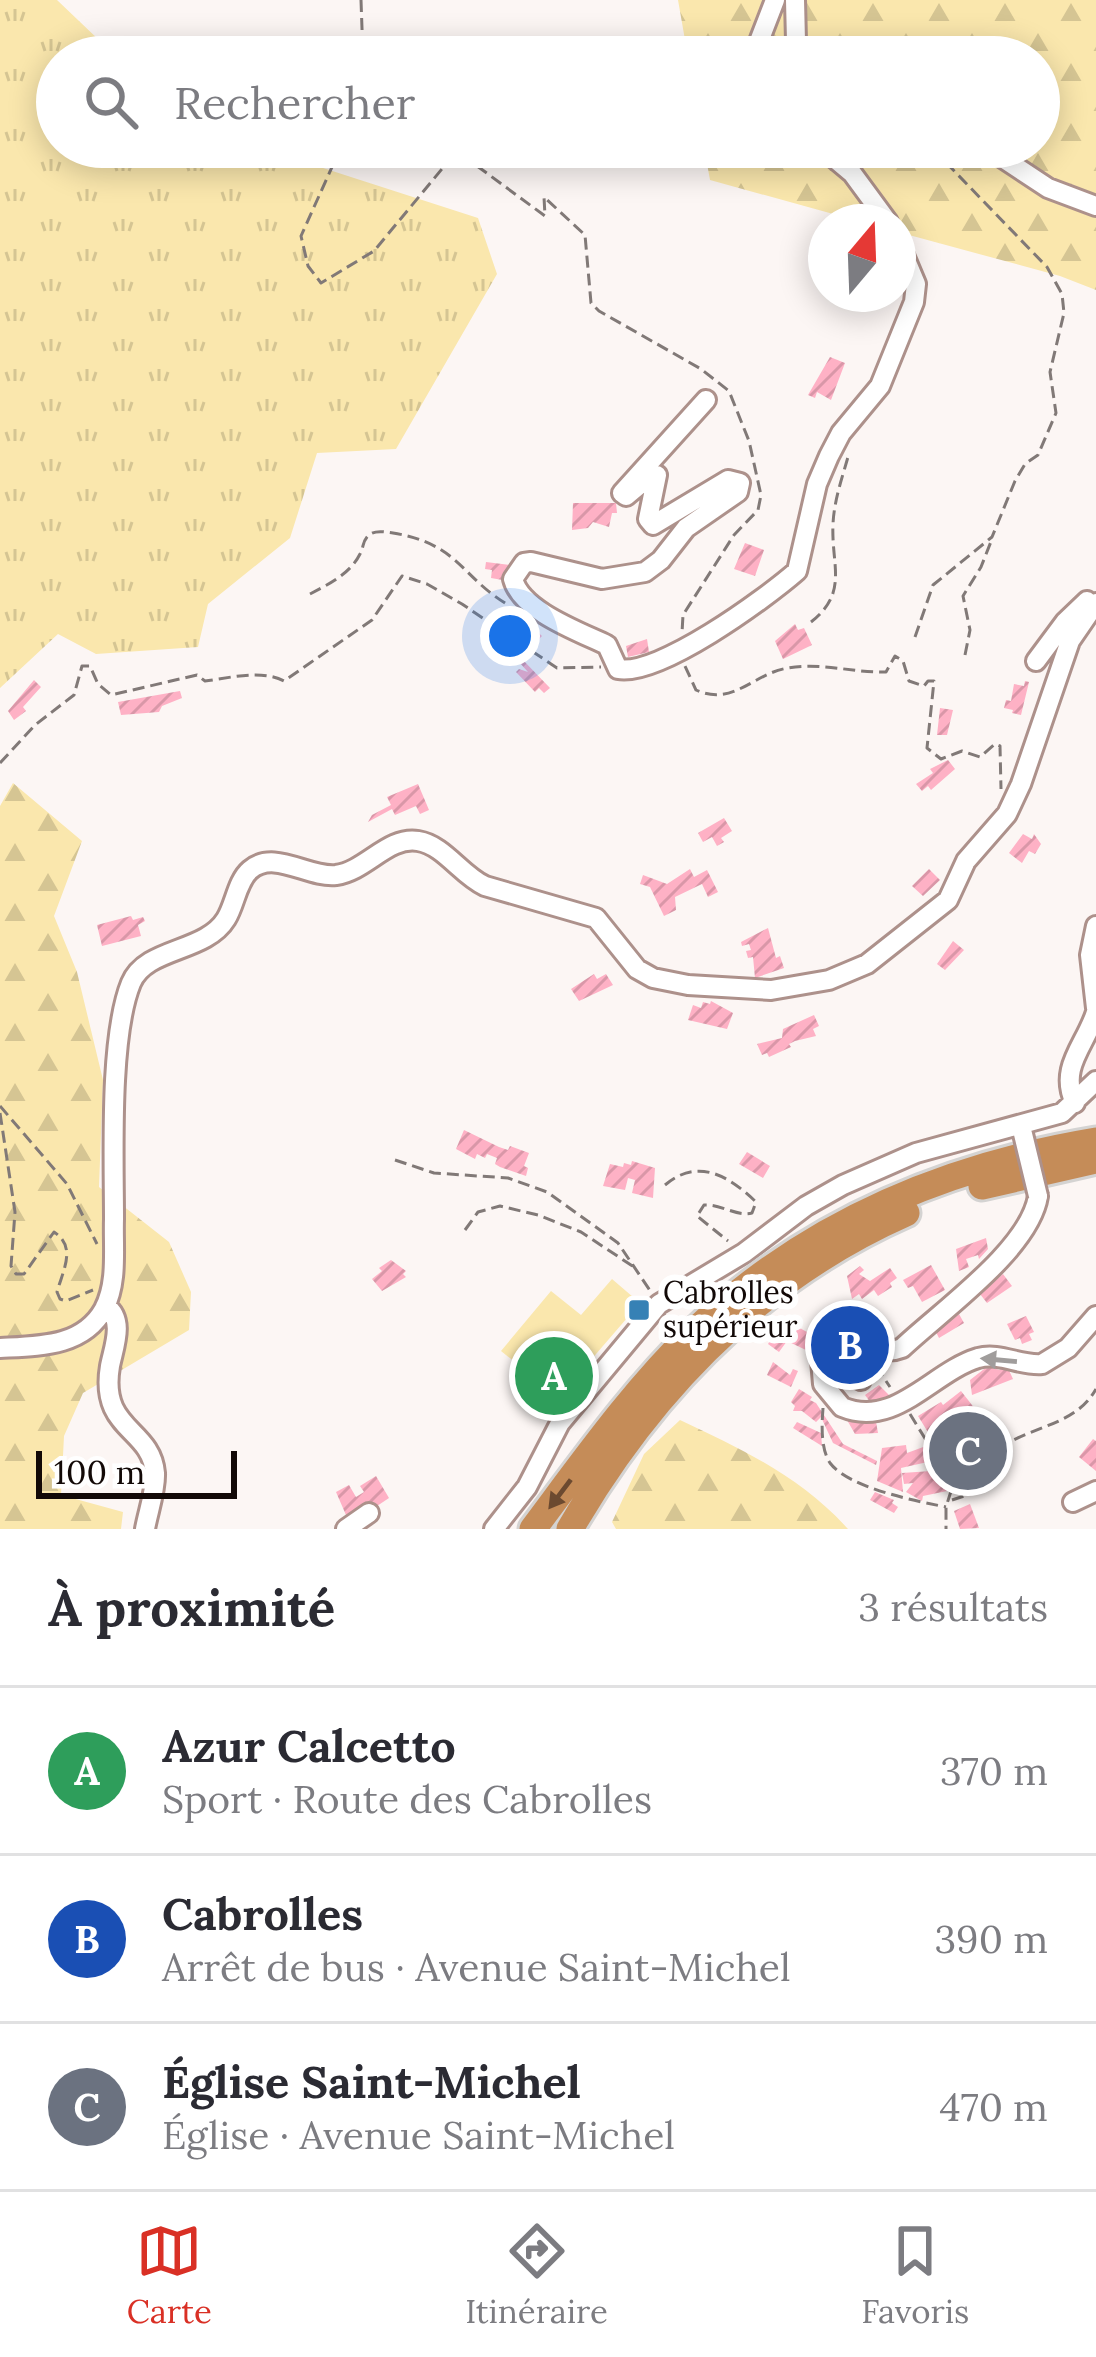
<!DOCTYPE html>
<html lang="fr">
<meta charset="utf-8">
<style>
body{margin:0;font-family:Lora,serif;background:#f7f7f7;color:#2b2b33}
.compass{position:absolute;left:808px;top:204px;width:108px;height:108px;border-radius:50%;background:#fff;box-shadow:0 6px 30px #0003;rotate:19deg}
.scale{position:absolute;left:36px;bottom:30px;width:201px;box-sizing:border-box;padding-left:12px;border:6px solid #120907;border-top:0;font-size:33px;line-height:42px;white-space:nowrap;color:#120907;-webkit-text-stroke:9px #fff;paint-order:stroke}
.you{position:absolute;left:510px;top:636px;width:42px;height:42px;margin:-30px;border:9px solid #fff;border-radius:50%;background:#1a73e8;box-shadow:0 0 0 18px #1a73e833}
.badge{display:grid;place-items:center;width:78px;height:78px;border-radius:50%;background:#d93025;color:#fff;font-size:39px;font-weight:700}
.pin{position:absolute;translate:-50% -50%;border:6px solid #fff;box-shadow:0 3px 12px #0006}
.list{margin:0;padding:0;list-style:none}
h2{display:flex;justify-content:space-between;align-items:center;height:156px;margin:0;padding:0 48px;font-size:51px}
h2 small{font-size:39px;font-weight:400;color:#7c7c81}
.list li{display:grid;grid-template-columns:78px 1fr auto;gap:36px;align-items:center;box-sizing:border-box;height:168px;padding:0 48px;border-top:3px solid #e1e1e2}
.list b{display:block;font-size:45px;white-space:nowrap}
.list p{margin:0;font-size:39px;white-space:nowrap;color:#7c7c81}
.list em{font-size:39px;font-style:normal;color:#7c7c81}
.icon{flex:none;width:66px;height:66px;fill:none;stroke:currentColor;stroke-width:2;stroke-linecap:round;stroke-linejoin:round}
.map{position:relative;flex:none;width:1096px;height:1529px;overflow:hidden}
.search{position:absolute;background:#fff;box-shadow:0 6px 30px #0003;left:36px;right:36px;top:36px;height:132px;display:flex;align-items:center;gap:30px;box-sizing:border-box;padding:0 42px;border-radius:66px;color:#7c7c81;font-size:45px}
.sheet{height:660px;background:#fff}
nav{display:flex;justify-content:space-around;align-items:center;box-sizing:border-box;height:168px;border-top:3px solid #e1e1e2;background:#fff;font-size:33px;color:#7c7c81}
nav a{display:grid;justify-items:center;gap:6px}
nav .on{color:#d93025}
.map>svg:first-child{display:block}
</style>
<div class="map">
<svg width="1096" height="1529" viewBox="0 0 1096 1529">
<defs>
<pattern id="grass-tufts" width="24" height="20" patternUnits="userSpaceOnUse" patternTransform="scale(3)"><rect width="24" height="20" fill="#fae7ad"/><path d="M3 7l-1-3M5 7V3M7 7l1-3M15 17l-1-3M17 17v-4M19 17l1-3" fill="none" stroke="#d5c593"/></pattern>
<pattern id="forest-firs" width="22" height="20" patternUnits="userSpaceOnUse" patternTransform="scale(3)"><rect width="22" height="20" fill="#fae7ad"/><path d="M5 1l3.5 6h-7zM16 11l3.5 6h-7z" fill="#d5c593"/></pattern>
<pattern id="building-hatch" width="6" height="6" patternUnits="userSpaceOnUse" patternTransform="scale(3)"><rect width="6" height="6" fill="#feb1c5"/><path d="M-1 1l2-2M0 6l6-6M5 7l2-2" fill="none" stroke="#d997a8"/></pattern>
</defs>
<rect width="100%" height="100%" fill="#fcf6f4"/>
<path fill="url(#grass-tufts)" d="M0,0H57L100,41L172,57H57V147H258L478,218L497,274L396,449L317,453L290,538L208,604L198,647L96,654L58,634L0,688Z"/>
<path fill="url(#forest-firs)" d="M678,0H1096V290L1060,276L898,232V222H862L710,180L704,147H1039V57H688Z
M13,783L82,841L54,916L77,972L103,1080L99,1187L169,1242L191,1292L189,1330L83,1393L64,1436L61,1495L123,1512L121,1529H0V806Z
M680,1420C742,1449 801,1477 848,1529H616L612,1522L644,1454Z"/>
<path fill="#fae7ad" d="M612,1279L640,1303L590,1361L563,1338L558,1343L585,1368L551,1412L521,1385L530,1374L501,1351L551,1291L581,1315Z"/>
<path fill="url(#building-hatch)" d="M830,357L845,363L831,400L817,392L815,398L808,395Z
M573,503H616L617,513H612L609,527L593,522L588,528L572,530Z
M745,543L764,550L755,576L734,569Z
M486,562L510,565L508,581L491,578L492,570L485,569Z
M526,621L542,636L534,644L519,628Z
M795,624L798,630L804,628L812,645L783,659L775,641Z
M647,639L649,652L628,657L626,646Z
M522,659L550,688L544,693L539,688L535,692L516,672L519,669L528,672L519,662Z
M34,680L41,687L23,707L26,711L14,720L8,711Z
M1025,681L1029,682L1021,715L1012,713L1013,710L1004,708L1006,700L1011,701L1014,684L1024,686Z
M180,691L182,698L162,706L159,712L121,715L118,702Z
M940,708L953,710L947,735H937Z
M948,760L955,769L931,790L928,786L922,791L916,784L933,773L930,769Z
M418,784L429,810L420,814L416,806L395,815L392,809L368,822L372,815L391,805L387,797Z
M724,818L732,831L721,838L724,842L717,846L712,837L703,842L698,833Z
M1023,834L1032,839L1034,834L1041,844L1035,854L1029,851L1022,863L1009,853Z
M690,869L694,877L707,870L718,892L708,897L702,884L675,897L676,910L664,916L650,887L640,884L643,875L667,884Z
M929,869L940,880L923,896L912,886Z
M131,916L133,920L143,917L145,921L138,925L141,936L102,946L97,925Z
M768,928L776,958L780,956L784,968L755,978L753,957L748,958L746,951L751,950L749,944L742,946L741,942Z
M953,941L964,950L945,970L937,964Z
M594,974L597,979L606,974L613,985L579,1001L571,989Z
M711,1001L733,1013L727,1029L688,1020L693,1005L701,1008L703,1002L710,1004Z
M814,1015L819,1026L813,1029L816,1036L795,1041L789,1044L791,1047L769,1057L767,1053L762,1055L757,1044L782,1038L783,1029Z
M464,1130L499,1147L508,1150L510,1146L529,1153L524,1166L528,1168L526,1176L500,1167L495,1164L497,1158L487,1154L485,1158L477,1154L475,1159L456,1149Z
M747,1152L770,1166L763,1178L739,1164Z
M632,1161L655,1168L653,1198L632,1193L635,1180L628,1178L625,1190L603,1186L610,1164L623,1167L624,1163L631,1165Z
M986,1238L988,1249L979,1259L978,1255L966,1259L969,1267L959,1271L956,1249Z
M391,1260L406,1271L403,1274L406,1277L382,1291L372,1279L382,1271L379,1268Z
M931,1265L945,1290L922,1302L913,1286L908,1288L903,1280Z
M860,1266L864,1270L859,1274L870,1281L890,1268L897,1278L890,1283L892,1287L878,1296L874,1290L862,1299L859,1294L852,1299L847,1276Z
M1003,1274L1012,1286L987,1303L980,1294Z
M959,1314L964,1323L939,1338L936,1332Z
M1026,1316L1034,1332L1029,1334L1032,1340L1022,1344L1020,1338L1015,1340L1007,1324Z
M779,1326L795,1333L798,1327L814,1336L808,1351L787,1341L779,1352L768,1344Z
M565,1349L585,1368L551,1412L534,1398L561,1365L556,1361Z
M773,1362L790,1375L793,1369L798,1371L791,1387L767,1375Z
M988,1366L999,1370L1007,1366L1013,1379L972,1395L970,1380Z
M879,1385L890,1396L873,1406L865,1395Z
M799,1389L812,1397L810,1400L816,1403L843,1444L877,1461L876,1465L833,1443L821,1417L816,1422L802,1411H793L795,1406L791,1402Z
M961,1391L979,1414L934,1442L918,1416L941,1402L943,1405Z
M850,1416H875L878,1433L855,1434L847,1420Z
M797,1422L821,1433L822,1446L793,1428Z
M976,1438L981,1443L975,1448L976,1455L961,1465L954,1454Z
M1093,1439L1096,1441V1471L1079,1457Z
M906,1445L907,1453L926,1446L932,1461L901,1468L903,1492L877,1481L882,1448Z
M940,1462L947,1491L923,1496L922,1501L906,1492L913,1483L904,1484L902,1473L931,1471L932,1464Z
M376,1476L389,1498L374,1508L370,1501L346,1515L336,1492L349,1485L356,1497L364,1492L360,1486Z
M875,1492L894,1500L892,1503L898,1507L894,1513L870,1500Z
M970,1504L979,1528L960,1529L954,1511Z"/>
<g fill="none" stroke-linecap="round" stroke-linejoin="round">
<defs>
<path id="minor" d="M795,0L796,41L801,57
M753,57L775,0
M821,147L852,173L888,222
M986,147L1048,188L1096,206
M706,400L622,493L626,496L651,475H657L648,519L653,525L728,480L740,483L738,492L686,528L661,560L645,572L602,579L531,562L524,563L513,579C521,611 580,632 607,645L618,669C658,677 765,599 797,571L817,484L829,456L841,433L880,386L914,302L916,284L898,241
M1036,661L1065,622L1087,601
M1096,926L1090,955L1096,1008
M1075,1103C1058,1067 1086,1045 1096,1012
M1038,1196C1030,1249 941,1311 902,1348C877,1358 859,1334 833,1345L821,1360L823,1384L842,1407C895,1429 932,1372 978,1358C1000,1352 1020,1366 1042,1364L1068,1348L1096,1316
M106,1306C125,1320 114,1346 110,1366C99,1431 151,1427 155,1473C156,1490 148,1512 145,1529
M0,1348C39,1346 83,1347 104,1309C118,1282 113,1249 114,1219C114,1158 109,1037 131,983C146,947 205,953 226,919C235,905 237,881 250,870C274,849 308,878 336,875C366,871 388,836 418,841C444,845 461,875 485,886L596,918L637,969L653,978L688,985L771,990L829,980L867,964L948,900L966,861L1007,814L1021,784L1070,641L1096,603
M861,1380L853,1371V1365L876,1350
M1073,1502L1096,1491
M346,1529L369,1513
M494,1529L527,1487L560,1423L659,1304L744,1253L806,1206L843,1185L916,1153L1062,1113L1096,1081"/>
<path id="highway" d="M982,1186L1096,1160
M533,1529C584,1461 634,1390 696,1330C807,1224 946,1166 1096,1141
M570,1529C650,1391 759,1278 906,1213"/>
</defs>
<use href="#minor" stroke="#ad918b" stroke-width="24"/>
<use href="#highway" stroke="#d4d3d2" stroke-width="33"/>
<path stroke="#817977" stroke-width="3" stroke-dasharray="12 6" stroke-linecap="butt" d="M361,0L363,57
M341,147L301,236L308,266L321,283L374,251L451,158L473,163L545,216L544,197L585,235L591,303L599,311L701,369L729,391L749,441L761,495L758,510L734,535L683,615L682,633
M310,594C329,584 350,574 360,554C364,547 362,543 367,537C374,529 384,532 393,533C460,544 461,578 510,606
M811,622C849,592 831,566 833,524C834,501 842,478 848,457
M915,637L933,585L992,537L1015,481L1025,464L1038,455L1056,413L1050,372L1064,313L1062,294L1047,267L931,147
M965,655L970,630L963,596L981,567L992,539
M685,666L696,690C733,707 754,673 788,668C821,662 853,673 886,672L895,656L903,661L909,681L924,686L928,681H934L927,748L941,759L962,751L980,757L995,744L1000,746L1001,789
M0,763L35,725L74,695L82,666H90L98,684L111,695L197,675L205,681C230,678 261,669 284,681L372,620L402,576L427,584L462,604L557,668L601,667
M0,1106L67,1184L97,1244
M0,1113L15,1212L11,1266L16,1274H24L54,1232C77,1247 63,1270 57,1292L60,1299L66,1301L93,1290
M395,1160L434,1173L508,1178L547,1192L618,1243L651,1292
M665,1185C698,1157 729,1176 756,1202L752,1213C737,1217 721,1204 704,1205L697,1216L728,1241
M465,1230L478,1212L500,1206L538,1215L581,1232L637,1269
M876,1366L890,1387
M823,1408C822,1422 820,1448 830,1463C849,1488 916,1501 946,1507
M910,1414L937,1458L944,1461L952,1488L946,1507V1529
M952,1500L967,1495C981,1478 987,1454 1008,1443C1039,1425 1077,1423 1096,1389"/>
<use href="#minor" stroke="#fff" stroke-width="18"/>
<use href="#highway" stroke="#c58c58" stroke-width="27"/>
<defs>
<path id="minor-bridge" d="M1023,1134L1038,1196"/>
</defs>
<use href="#minor-bridge" stroke="#ad918b" stroke-width="24" stroke-linecap="butt"/>
<use href="#minor-bridge" stroke="#fff" stroke-width="18"/>
</g>
<defs><path id="oneway-solid" d="M-6-.8H1V-3.2L6.5 0L1 3.2V.8H-6Z" transform="scale(3)"/></defs>
<use fill="#a09d9c" href="#oneway-solid" transform="translate(999 1360) rotate(-175)"/>
<use fill="#6c4a30" href="#oneway-solid" transform="translate(560 1494) rotate(127)"/>
<rect fill="#3681b5" stroke="#fff" stroke-width="4.5" x="627" y="1298" width="24" height="24" rx="6"/>
<g text-anchor="middle" stroke-width="12" stroke-linejoin="round" paint-order="stroke">
<g font-size="30" fill="#120907" stroke="#fff" text-anchor="start">
<text x="663" y="1303">Cabrolles<tspan x="663" dy="34">supérieur</tspan></text>
</g>
</g>
</svg>
<svg class="compass" viewBox="-18 -18 36 36"><path d="M0-13l5 13h-10z" fill="#e53935"/><path d="M0 13l5-13h-10z" fill="#7c7c81"/></svg>
<div class="scale">100 m</div>
<div class="you"></div>
<div class="pin badge" style="left:554px;top:1376px;background:#2e9e5b">A</div>
<div class="pin badge" style="left:850px;top:1345px;background:#1a4fb4">B</div>
<div class="pin badge" style="left:968px;top:1451px;background:#6b7280">C</div>
<div class="search"><svg class="icon" aria-label="search" viewBox="0 0 24 24"><circle cx="10" cy="10" r="6"/><path d="M15 15l6 6"/></svg>Rechercher</div>
</div>
<section class="sheet">
<h2>À proximité<small>3 résultats</small></h2>
<ul class="list">
<li><span class="badge" style="background:#2e9e5b">A</span><div><b>Azur Calcetto</b><p>Sport · Route des Cabrolles</p></div><em>370 m</em></li>
<li><span class="badge" style="background:#1a4fb4">B</span><div><b>Cabrolles</b><p>Arrêt de bus · Avenue Saint-Michel</p></div><em>390 m</em></li>
<li><span class="badge" style="background:#6b7280">C</span><div><b>Église Saint-Michel</b><p>Église · Avenue Saint-Michel</p></div><em>470 m</em></li>
</ul>
</section>
<nav>
<a class="on"><svg class="icon" aria-label="map" viewBox="0 0 24 24"><path d="M3 6l6-2 6 2 6-2v14l-6 2-6-2-6 2zM9 4v14M15 6v14"/></svg>Carte</a>
<a><svg class="icon" aria-label="directions" viewBox="0 0 24 24"><path d="M12 3l9 9-9 9-9-9zM9 14v-3h6M13 9l2 2-2 2"/></svg>Itinéraire</a>
<a><svg class="icon" aria-label="saved" viewBox="0 0 24 24"><path d="M7 4h10v16l-5-4-5 4z"/></svg>Favoris</a>
</nav>
